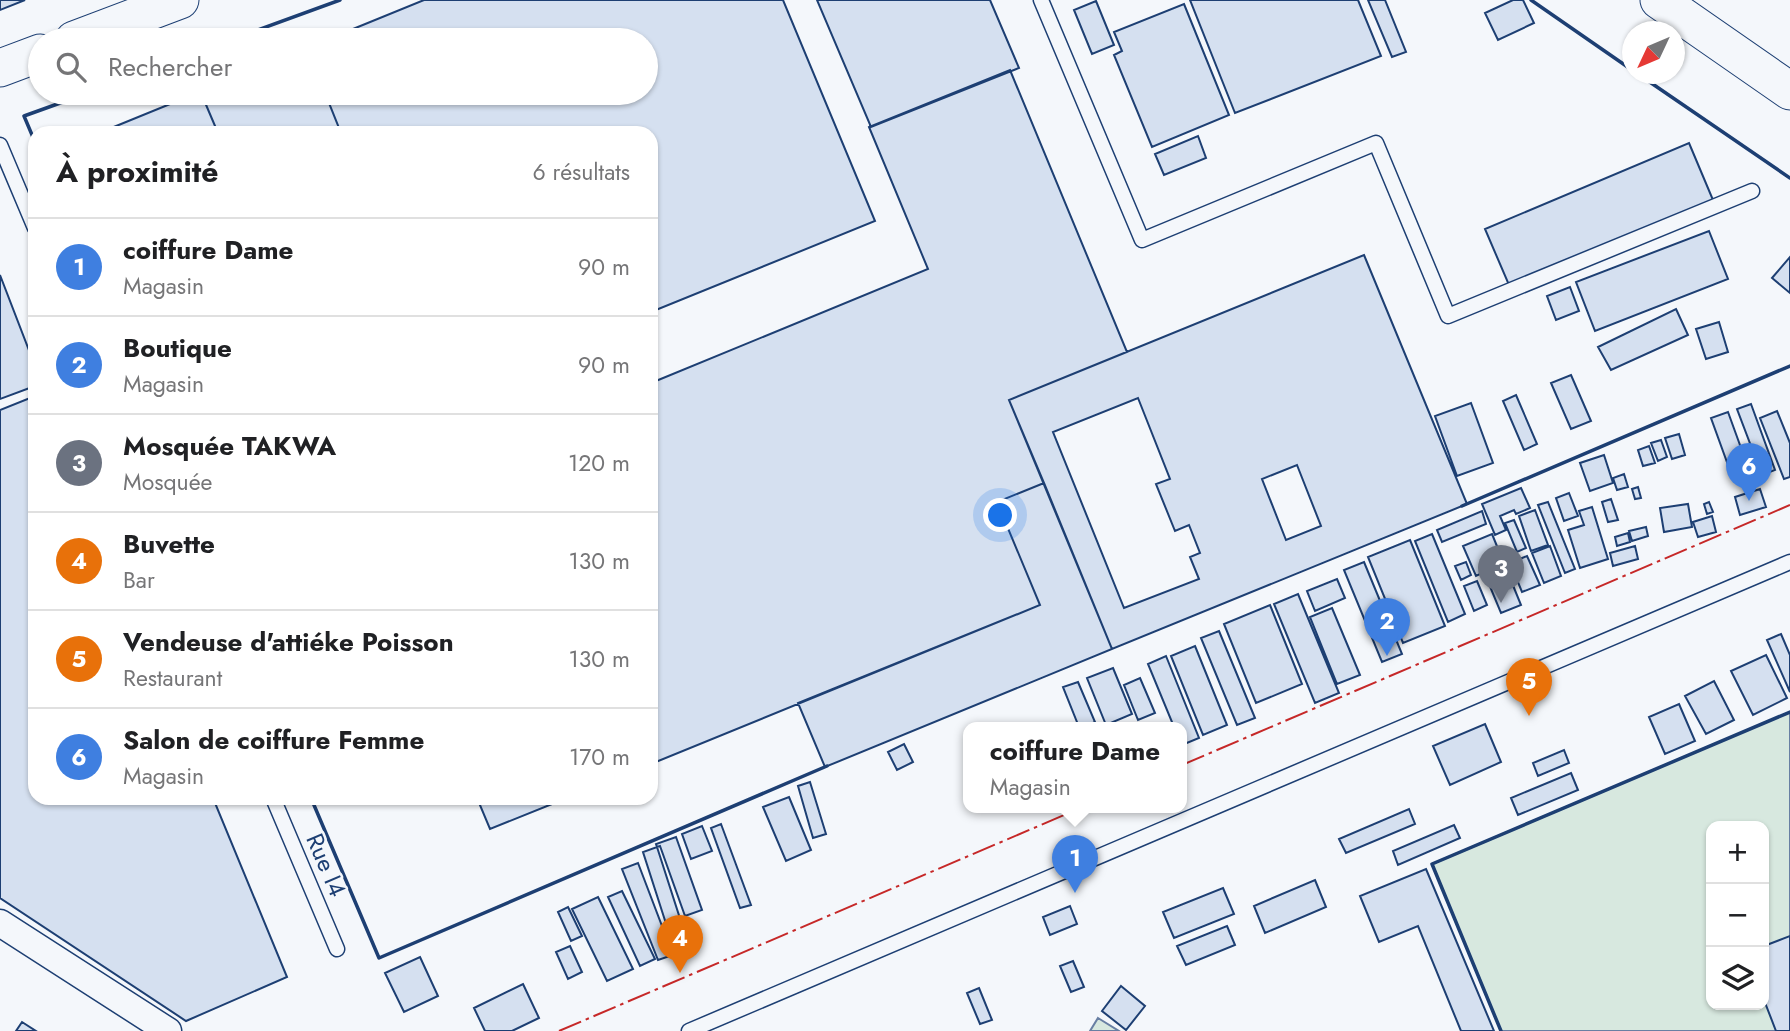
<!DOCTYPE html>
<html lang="fr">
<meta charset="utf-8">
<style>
body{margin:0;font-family:Jost,sans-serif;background:#f6f6f6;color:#202124}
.controls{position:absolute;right:21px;bottom:21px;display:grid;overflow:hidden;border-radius:14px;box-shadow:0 2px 5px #0004}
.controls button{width:63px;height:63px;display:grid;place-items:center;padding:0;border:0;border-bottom:2px solid #e0e0e0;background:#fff;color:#202124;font:35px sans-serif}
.compass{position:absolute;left:1622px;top:21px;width:63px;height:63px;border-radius:50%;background:#fff;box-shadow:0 2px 5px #0004;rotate:226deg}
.you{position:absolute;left:1001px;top:516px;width:24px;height:24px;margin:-18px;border:5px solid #fff;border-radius:50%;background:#1a73e8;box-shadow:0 0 0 10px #1a73e833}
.badge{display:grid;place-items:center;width:46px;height:46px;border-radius:50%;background:#7c3aed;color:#fff;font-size:23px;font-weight:700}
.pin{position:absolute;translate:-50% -58px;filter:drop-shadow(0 2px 4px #0008)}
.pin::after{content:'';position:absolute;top:37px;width:24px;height:21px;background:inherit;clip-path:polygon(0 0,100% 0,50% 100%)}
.popup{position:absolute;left:963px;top:722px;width:224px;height:91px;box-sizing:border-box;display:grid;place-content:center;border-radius:14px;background:#fff;filter:drop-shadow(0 2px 5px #0005);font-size:23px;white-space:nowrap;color:#757577}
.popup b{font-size:26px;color:#202124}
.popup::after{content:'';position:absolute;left:50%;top:100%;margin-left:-14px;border:14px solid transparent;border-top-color:#fff}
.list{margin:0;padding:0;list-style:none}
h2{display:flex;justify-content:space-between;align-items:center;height:91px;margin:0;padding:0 28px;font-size:30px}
h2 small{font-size:23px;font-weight:400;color:#757577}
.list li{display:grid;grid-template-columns:46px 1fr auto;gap:21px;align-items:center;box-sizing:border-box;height:98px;padding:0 28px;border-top:2px solid #e0e0e0}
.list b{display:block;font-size:26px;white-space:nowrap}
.list p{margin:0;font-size:23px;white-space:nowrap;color:#757577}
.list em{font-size:23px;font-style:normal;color:#757577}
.icon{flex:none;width:38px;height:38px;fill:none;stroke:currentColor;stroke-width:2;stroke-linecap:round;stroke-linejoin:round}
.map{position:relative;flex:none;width:1790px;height:1031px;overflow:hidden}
.search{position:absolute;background:#fff;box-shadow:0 2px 5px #0004;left:28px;top:28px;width:630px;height:77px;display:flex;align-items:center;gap:18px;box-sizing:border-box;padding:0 24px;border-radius:38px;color:#757577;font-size:26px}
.panel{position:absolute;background:#fff;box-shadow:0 2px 5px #0004;left:28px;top:126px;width:630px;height:679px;border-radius:21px}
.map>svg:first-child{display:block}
</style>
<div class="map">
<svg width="1790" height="1031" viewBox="0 0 1790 1031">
<rect width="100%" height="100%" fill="#f4f7fb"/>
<path fill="#d7e8df" stroke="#687fa3" stroke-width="2" fill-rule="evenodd" d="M1790,712V1031H1501L1432,864ZM1711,826H1764V1005H1711Z
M1098,1018L1119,1031H1090Z"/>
<path fill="#d5e0f0" stroke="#1d3f73" stroke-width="2" fill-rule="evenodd" d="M0,0H25L0,10Z
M424,0H783L875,221L651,312V133H341L325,93H646V40H326Z
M817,0H990L1019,68L871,127Z
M1190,0H1358L1381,56L1235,113Z
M1368,0H1385L1406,52L1392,57Z
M1513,0H1523L1534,23L1498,40L1485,13Z
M1096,1L1114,45L1092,54L1074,10Z
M1184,4L1229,115L1152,147L1114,55L1122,51L1114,32Z
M1010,70L1127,352L1009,400L1044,483L997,502L1040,605L651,764V383L928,269L869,127Z
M197,93H201L218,133H99Z
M201,93H325L341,133H218Z
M1198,136L1206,158L1164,175L1155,154Z
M1689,143L1713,200L1509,285L1485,229Z
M1709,231L1728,279L1595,331L1576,282Z
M1364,255L1467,504L1112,649L1009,400ZM1138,398L1170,479L1156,484L1175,531L1189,525L1200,553L1190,557L1199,579L1124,608L1053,432ZM1297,465L1321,526L1286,540L1262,479Z
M1790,257V293L1772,278Z
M0,275L35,366V386L0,399Z
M1570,287L1579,311L1556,320L1547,296Z
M1676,309L1688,335L1611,370L1598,347Z
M1719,322L1728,352L1706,359L1696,329Z
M1571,375L1591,421L1571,429L1551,383Z
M1516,395L1537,444L1524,450L1503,401Z
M35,396V798H213L287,977L186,1021L0,898V410Z
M1471,403L1493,463L1457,476L1435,416Z
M1751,404L1775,470L1762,475L1737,409Z
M1777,411L1790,443V477L1784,479L1760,418Z
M1728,412L1749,470L1732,476L1711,418Z
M1679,434L1685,455L1672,459L1665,438Z
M1661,440L1667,457L1658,461L1651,443Z
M1649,446L1655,463L1643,466L1638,450Z
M1604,455L1613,483L1590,491L1580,463Z
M1624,474L1628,487L1617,490L1613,478Z
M1044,483L1112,649L825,767L798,703L1040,605L997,502Z
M1638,487L1641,498L1635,499L1632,489Z
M1521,488L1530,508L1516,514L1514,510L1500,516L1506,530L1495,535L1482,504Z
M1760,489L1766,507L1740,515L1735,497Z
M1569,493L1578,516L1564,521L1556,498Z
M1611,499L1618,520L1608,522L1602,502Z
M1548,502L1575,569L1565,573L1538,505Z
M1709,502L1713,512L1707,514L1704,504Z
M1688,504L1692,527L1664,532L1660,508Z
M1592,507L1608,559L1580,568L1568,530L1584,525L1579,511Z
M1535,510L1548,545L1531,551L1519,516Z
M1482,511L1486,524L1442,542L1437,530Z
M1712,516L1716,532L1698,537L1693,522Z
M1514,520L1526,548L1517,552L1505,523Z
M1646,527L1648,536L1632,541L1629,531Z
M1628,533L1630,542L1617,546L1615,537Z
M1432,534L1465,614L1448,622L1415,541Z
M1492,534L1521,605L1501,613L1484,572L1476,576L1463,546Z
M1410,540L1445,626L1403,643L1368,557Z
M1550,546L1561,576L1544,583L1532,553Z
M1635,546L1638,559L1613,566L1610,553Z
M1527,556L1540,585L1522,592L1510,563Z
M1364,562L1402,654L1382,662L1344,570Z
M1466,562L1471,575L1461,580L1455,566Z
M1337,579L1345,598L1315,611L1307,591Z
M1477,581L1487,605L1474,611L1464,586Z
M1298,594L1339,693L1315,703L1274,604Z
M1270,605L1302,684L1256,703L1224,624Z
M1332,608L1360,675L1337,684L1310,617Z
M1219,631L1255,718L1237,725L1201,638Z
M1781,634L1790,655V692L1767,640Z
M1195,646L1227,725L1203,735L1171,656Z
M1766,655L1787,698L1753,715L1731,671Z
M1166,656L1199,738L1182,745V727H1174L1148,664Z
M1113,668L1132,714L1106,725L1087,678Z
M1140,678L1155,713L1138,720L1124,685Z
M1714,681L1734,720L1706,734L1685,696Z
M1078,682L1095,722L1085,727H1079L1063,687Z
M1679,704L1695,741L1665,754L1649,717Z
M1485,724L1501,762L1450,785L1433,746Z
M904,744L913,762L897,770L888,752Z
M1564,750L1569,763L1538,776L1533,763Z
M1571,773L1578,790L1518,815L1511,798Z
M810,782L826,834L813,838L798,786Z
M789,797L811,850L786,861L763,807Z
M477,798H567L490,829Z
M1409,809L1415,824L1346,853L1339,839Z
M721,824L751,905L740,908L711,828Z
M1454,825L1460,838L1398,865L1393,851Z
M702,826L712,851L691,859L682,834Z
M676,837L702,910L685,916L660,846L657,847L656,844Z
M657,847L684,931L670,936L643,852Z
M638,863L673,955L658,960L622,869Z
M1426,869L1494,1031H1461L1418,926L1379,942L1360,896Z
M1315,880L1326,907L1265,933L1254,906Z
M1223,888L1234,914L1174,938L1163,912Z
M622,891L655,959L640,966L608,897Z
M598,897L633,969L607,981L572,909Z
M1070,906L1077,924L1050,935L1043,917Z
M568,907L582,936L571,941L558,912Z
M1227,926L1235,945L1186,965L1177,946Z
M1790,936V1031H1776L1764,1000V946Z
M570,946L582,972L568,979L556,952Z
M420,957L438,996L404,1012L385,973Z
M1073,961L1084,987L1071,992L1060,966Z
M523,984L539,1018L512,1031H485L474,1008Z
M1121,986L1145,1006L1126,1030L1102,1011Z
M979,988L992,1020L980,1024L967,993Z
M22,1022L36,1031H16Z"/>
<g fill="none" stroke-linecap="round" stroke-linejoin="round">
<defs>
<path id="lane" d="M1041,0L1142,240L1376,143L1448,316L1752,191
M0,145L35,228
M273,798L337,949
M689,1031L1790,562"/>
<path id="street" d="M0,923L168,1031"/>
<path id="secondary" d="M1659,0L1790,91
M74,40L180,0
M0,68L40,53"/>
</defs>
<use href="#lane" stroke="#1d3f73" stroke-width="17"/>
<use href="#street" stroke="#1d3f73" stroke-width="29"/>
<use href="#secondary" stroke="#1d3f73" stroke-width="39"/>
<use href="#lane" stroke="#f4f7fb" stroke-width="14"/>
<use href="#street" stroke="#f4f7fb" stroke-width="26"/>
<use href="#secondary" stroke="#f4f7fb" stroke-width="37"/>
<path stroke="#1d3f73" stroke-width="3.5" d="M1531,0L1632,70
M230,40L340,0
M1638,74L1790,178
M35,142L24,116L88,93
M1462,506L1790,366
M311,798L379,958L827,766
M1501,1031L1432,864L1790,712"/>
<path stroke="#c62828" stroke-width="2" stroke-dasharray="24 5 3.5 5" stroke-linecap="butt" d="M1182,765L1790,505
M559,1031L1083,807"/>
</g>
<g text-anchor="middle" stroke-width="5" stroke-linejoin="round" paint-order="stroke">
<g font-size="24" fill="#1d3f73" stroke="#f4f7fb">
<text transform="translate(326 865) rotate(67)" y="8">Rue I4</text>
</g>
</g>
</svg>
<div class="controls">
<button>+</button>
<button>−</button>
<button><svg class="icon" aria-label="layers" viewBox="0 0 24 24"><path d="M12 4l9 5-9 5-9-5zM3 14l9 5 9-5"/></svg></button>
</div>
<svg class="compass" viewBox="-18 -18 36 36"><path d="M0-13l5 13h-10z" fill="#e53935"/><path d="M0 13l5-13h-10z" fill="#757577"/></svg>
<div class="you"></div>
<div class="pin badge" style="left:1075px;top:893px;background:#3f7fe0">1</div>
<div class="popup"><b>coiffure Dame</b>Magasin</div>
<div class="pin badge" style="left:1387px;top:656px;background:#3f7fe0">2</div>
<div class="pin badge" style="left:1501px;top:603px;background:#6b7280">3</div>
<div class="pin badge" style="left:680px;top:973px;background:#e8710a">4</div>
<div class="pin badge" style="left:1529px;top:716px;background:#e8710a">5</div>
<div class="pin badge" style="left:1749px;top:501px;background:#3f7fe0">6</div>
<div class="search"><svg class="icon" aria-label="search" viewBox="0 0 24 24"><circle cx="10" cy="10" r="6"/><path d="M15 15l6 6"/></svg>Rechercher</div>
<section class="panel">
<h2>À proximité<small>6 résultats</small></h2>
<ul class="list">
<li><span class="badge" style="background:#3f7fe0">1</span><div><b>coiffure Dame</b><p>Magasin</p></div><em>90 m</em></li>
<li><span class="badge" style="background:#3f7fe0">2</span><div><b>Boutique</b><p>Magasin</p></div><em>90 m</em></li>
<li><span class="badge" style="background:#6b7280">3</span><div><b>Mosquée TAKWA</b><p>Mosquée</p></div><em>120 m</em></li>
<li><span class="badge" style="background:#e8710a">4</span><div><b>Buvette</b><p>Bar</p></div><em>130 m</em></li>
<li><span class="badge" style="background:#e8710a">5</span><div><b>Vendeuse d'attiéke Poisson</b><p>Restaurant</p></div><em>130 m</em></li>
<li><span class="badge" style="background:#3f7fe0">6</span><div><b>Salon de coiffure Femme</b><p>Magasin</p></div><em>170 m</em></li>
</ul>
</section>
</div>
